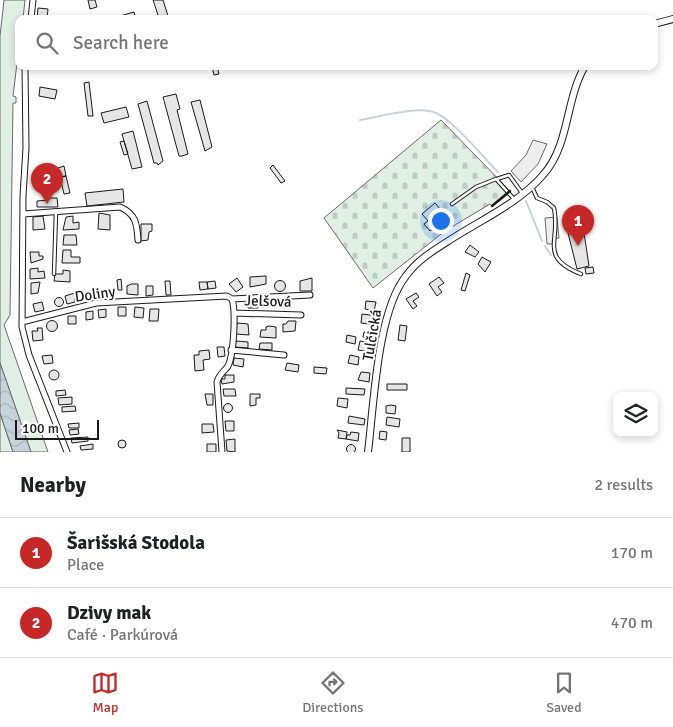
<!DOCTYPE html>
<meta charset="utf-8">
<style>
body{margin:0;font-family:Signika,sans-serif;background:#f6f6f6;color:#202124}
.controls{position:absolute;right:15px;bottom:15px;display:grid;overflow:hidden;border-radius:10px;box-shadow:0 2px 8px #0003}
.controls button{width:45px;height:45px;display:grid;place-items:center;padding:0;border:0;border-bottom:1px solid #e0e0e0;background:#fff;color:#202124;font:25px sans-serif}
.scale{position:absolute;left:15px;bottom:12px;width:84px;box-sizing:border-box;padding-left:5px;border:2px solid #1a1a1a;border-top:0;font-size:14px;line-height:18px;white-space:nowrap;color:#1a1a1a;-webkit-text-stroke:4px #fff;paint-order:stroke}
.you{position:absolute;left:440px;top:220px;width:18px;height:18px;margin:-12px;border:4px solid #fff;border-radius:50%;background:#1a73e8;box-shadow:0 0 0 8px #1a73e833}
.badge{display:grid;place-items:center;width:32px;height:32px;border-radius:50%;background:#c62828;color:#fff;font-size:16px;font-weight:700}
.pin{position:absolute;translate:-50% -41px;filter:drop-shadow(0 1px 2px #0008)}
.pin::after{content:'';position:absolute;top:26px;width:18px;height:15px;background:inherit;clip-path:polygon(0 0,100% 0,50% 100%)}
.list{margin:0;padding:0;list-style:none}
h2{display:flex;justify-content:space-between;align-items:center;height:65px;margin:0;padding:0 20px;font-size:21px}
h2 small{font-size:16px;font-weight:400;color:#757577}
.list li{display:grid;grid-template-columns:32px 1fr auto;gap:15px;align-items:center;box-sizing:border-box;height:70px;padding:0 20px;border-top:1px solid #e0e0e0}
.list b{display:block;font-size:19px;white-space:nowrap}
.list p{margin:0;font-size:16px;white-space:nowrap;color:#757577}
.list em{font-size:16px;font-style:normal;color:#757577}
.icon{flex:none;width:28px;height:28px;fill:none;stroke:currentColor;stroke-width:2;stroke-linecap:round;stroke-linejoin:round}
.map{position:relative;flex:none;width:673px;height:452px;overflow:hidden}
.search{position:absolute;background:#fff;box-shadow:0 2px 8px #0003;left:15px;right:15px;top:15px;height:55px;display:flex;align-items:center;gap:12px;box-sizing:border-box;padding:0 18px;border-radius:10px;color:#757577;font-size:19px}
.sheet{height:205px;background:#fff}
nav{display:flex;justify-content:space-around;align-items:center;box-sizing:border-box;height:70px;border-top:1px solid #e0e0e0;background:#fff;font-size:14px;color:#757577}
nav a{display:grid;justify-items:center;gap:2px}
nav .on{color:#c62828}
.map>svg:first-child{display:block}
</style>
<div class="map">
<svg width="673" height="452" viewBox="0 0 673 452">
<defs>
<pattern id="cemetery-stones" width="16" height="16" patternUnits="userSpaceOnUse" patternTransform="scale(1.25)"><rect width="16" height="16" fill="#e0efe3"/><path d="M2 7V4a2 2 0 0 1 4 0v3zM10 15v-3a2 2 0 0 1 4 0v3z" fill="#c0ccc2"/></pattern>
<pattern id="water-waves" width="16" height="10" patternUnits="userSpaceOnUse" patternTransform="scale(1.25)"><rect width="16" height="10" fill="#c6d2dc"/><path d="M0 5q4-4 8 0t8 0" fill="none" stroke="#aab4bc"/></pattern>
</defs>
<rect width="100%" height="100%" fill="#fff"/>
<path fill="#e0efe3" stroke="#6a6a6a" d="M4,0H25L23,19H19V47L13,96L16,97V103H13L10,315L4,325L48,452H31L0,363V36Z
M0,413L13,452H0Z"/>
<path fill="url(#cemetery-stones)" stroke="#6a6a6a" d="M441,120L510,191L492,206L490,204L445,231L373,288L324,218Z"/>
<path fill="#ededed" stroke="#6a6a6a" d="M533,140L547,144L538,164L521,182L511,171L526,155Z
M557,217L559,238L553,239L554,244H547L545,218Z"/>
<path fill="url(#water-waves)" stroke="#6a6a6a" d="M0,363L31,452H13L0,413Z"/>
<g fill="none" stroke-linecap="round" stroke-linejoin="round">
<path stroke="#c6d2dc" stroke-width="2" d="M360,120C380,117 418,105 436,113C454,121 483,157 498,172
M526,201L542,241
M545,246L551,255"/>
</g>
<path fill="#e6e6e6" stroke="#1a1a1a" d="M88,0H95L97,7L90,9Z
M153,0H163L168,16L159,18Z
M38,8L48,9L47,19H37Z
M134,12L136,19H117L116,17Z
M212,66H217L219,74L214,75Z
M89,82L93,116H88L84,83Z
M40,87L57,90L55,99L39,96Z
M176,94L180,109L177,110L188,154L182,156H179L163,97Z
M200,100L212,147L205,151L191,102Z
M147,101L163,161L158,165L157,163H154L138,104Z
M126,107L129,117L104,123L101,113Z
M133,131L142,167L132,169L122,134Z
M124,141L128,154L124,155L120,142Z
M273,165L285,181L281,183L270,168Z
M64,166L66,176L60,177L58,168Z
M66,176L70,193L64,194L60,177Z
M123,189L124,202L87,206L85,193Z
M48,198H57L58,207H37V201L49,200Z
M435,203L447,217L430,231L424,224L428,221L422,214Z
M99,213L110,215V230L98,229Z
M43,216L45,229L33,230V217Z
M73,216V223L79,222V229L63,230L66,217Z
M141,224H152V231L149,232L148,240L141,241Z
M583,226L589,266L577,269L567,229Z
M64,235H76L77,245H63Z
M470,245L479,252L475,257L465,252Z
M63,250H71V257H80V263H62Z
M30,252H39V256H43V259L31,263Z
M482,257L491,262L485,272L478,264Z
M593,267L594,273L586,274L585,268Z
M38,268V272L44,271L45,278L30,279V269Z
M63,270L70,271V282L54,281L55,274H63Z
M466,273L470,275L465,291L461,290Z
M266,276V284L250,287V277Z
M439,277L444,283L438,287L442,292L437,296L429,284Z
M237,278L243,287L236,292L229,284Z
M312,278V291H300V281Z
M121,279L122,290H118L117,280Z
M274.5 286a5.5 5.5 0 1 1 11 0a5.5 5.5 0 1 1-11 0Z
M165,281H170L171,295H166Z
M215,281L216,288L208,289L207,282Z
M40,282L38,293L31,294V283Z
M199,282H207L208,289L200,290Z
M131,284H138V295L127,294V286Z
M146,286H153V295L146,296Z
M75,293V302L67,304L65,296Z
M416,293L419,297L413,301L417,306L413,309L406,299Z
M54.5 302a4.5 4.5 0 1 1 9 0a4.5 4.5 0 1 1-9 0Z
M248,301H258V308H248Z
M366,301L376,302L374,311L365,309Z
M42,302L44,310L35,312L33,304Z
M118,307H126V316H118Z
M135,307L144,308L143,318L134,317Z
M106,309V317L99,318L98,310Z
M150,309H159L158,321H149Z
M93,311V319L86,320V312Z
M362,314L378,316L377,325L361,323Z
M68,316H76V324H68Z
M46.5 326a5.5 5.5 0 1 1 11 0a5.5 5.5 0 1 1-11 0Z
M288,321H296L295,331L283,332V324H286Z
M237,323L248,324L249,335L236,334Z
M400,325L407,326L405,341L398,340Z
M269,326L276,327V338L260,337L261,330H266V327Z
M37,328H42L43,340L33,341L32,331H38Z
M364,332L374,333L373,339L363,337Z
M347,335L356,337L355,344L346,342Z
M236,341L248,342V348L235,347Z
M360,341L371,343L370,352L358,350Z
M260,343H272V350L259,349Z
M217,347H224L225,356L218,357Z
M209,350L210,359L203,360L204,370L195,371L194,355H199V351Z
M52,355L53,363L44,364L42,356Z
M350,355L359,357L358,365L348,363Z
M234,358L244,359L243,367L233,365Z
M287,363L299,365L298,372L285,370Z
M314,367L327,368L326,374L314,373Z
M49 375a5 5 0 1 1 10 0a5 5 0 1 1-10 0Z
M361,372L370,373L369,382L358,380Z
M225,375H234V382L222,384L221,379H225Z
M387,384H407V390H387Z
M346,388L365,389L364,395L346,394Z
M223,389H235L236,396H224Z
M65,390L66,395L56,396V391Z
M205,394H213V405H207Z
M250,394H260V398H256V405L250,406Z
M72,397V404L59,405L58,398Z
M338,398L348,399L347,408L337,406Z
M223.5 408a4.5 4.5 0 1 1 9 0a4.5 4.5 0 1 1-9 0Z
M391,405L396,406L395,414L386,413V406Z
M75,406L76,411L62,412V407Z
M349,416L365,419L364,425L348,423Z
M387,417L400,419L399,427L386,425Z
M225,421H234V431H226Z
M79,423V428H69L68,424Z
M202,424H213L214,432L202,433Z
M78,429L79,434L70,435L69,430Z
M337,430L347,432L346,439L338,438L339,433Z
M380,431L387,432L386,440L379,439Z
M351,432L359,433L358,441L346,439L347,435H350Z
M88,437V441L72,443L71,438Z
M402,438H410V452H402Z
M235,439V452L227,451L226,440Z
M118 444a4 4 0 1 1 8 0a4 4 0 1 1-8 0Z
M93,444V449L81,450L80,446Z
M207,444H216V452H207Z
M346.5 449a4.5 4.5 0 1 1 9 0a4.5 4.5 0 1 1-9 0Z"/>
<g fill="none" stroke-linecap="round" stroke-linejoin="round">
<defs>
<path id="service" d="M497,179L509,175L522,193
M532,187L537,198L547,202L554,208C561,241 538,257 581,274
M452,204L476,187L496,179L514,199
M54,274L56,212"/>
<path id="minor" d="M31,19L33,0
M25,66L26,148L23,196L22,327L29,355L67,452
M23,214L120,207C136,214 137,224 138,240
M234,313L301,315
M22,322L96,303L227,296L232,299L310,295
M231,350L284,355
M222,452L217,382C219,374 224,372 228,366C234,354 236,311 232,299"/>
<path id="tertiary" d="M654,24L673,19
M368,452C374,404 377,312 406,276C418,259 436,249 453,238C483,219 520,202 543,175C570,145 565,100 585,66"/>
</defs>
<use href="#service" stroke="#1a1a1a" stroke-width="4.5"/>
<use href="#minor" stroke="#1a1a1a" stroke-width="7"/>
<use href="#tertiary" stroke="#1a1a1a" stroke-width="8"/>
<use href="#service" stroke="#fff" stroke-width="2.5"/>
<use href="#minor" stroke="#fff" stroke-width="5"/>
<use href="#tertiary" stroke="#fff" stroke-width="6"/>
<path stroke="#1a1a1a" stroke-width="2.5" d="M492,206L510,191"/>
</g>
<g text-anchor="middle" stroke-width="4" stroke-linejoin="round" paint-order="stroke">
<g font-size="15" fill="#1a1a1a" stroke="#fff">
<text transform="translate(95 294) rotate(-8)" y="5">Doliny</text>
<text transform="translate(268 301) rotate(2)" y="5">Jelšová</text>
<text transform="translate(372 335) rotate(-80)" y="5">Tulčická</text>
</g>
</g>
</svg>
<div class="controls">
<button><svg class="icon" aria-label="layers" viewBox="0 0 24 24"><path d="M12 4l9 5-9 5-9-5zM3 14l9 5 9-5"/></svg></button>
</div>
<div class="scale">100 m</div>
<div class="you"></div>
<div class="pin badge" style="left:578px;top:246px">1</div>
<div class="pin badge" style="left:47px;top:204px">2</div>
<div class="search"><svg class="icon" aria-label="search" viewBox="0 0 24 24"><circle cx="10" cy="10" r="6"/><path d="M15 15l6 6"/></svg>Search here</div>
</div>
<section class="sheet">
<h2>Nearby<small>2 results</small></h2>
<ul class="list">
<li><span class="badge">1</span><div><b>Šarišská Stodola</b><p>Place</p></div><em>170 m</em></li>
<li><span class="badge">2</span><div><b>Dzivy mak</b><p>Café · Parkúrová</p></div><em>470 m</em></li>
</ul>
</section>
<nav>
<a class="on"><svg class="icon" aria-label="map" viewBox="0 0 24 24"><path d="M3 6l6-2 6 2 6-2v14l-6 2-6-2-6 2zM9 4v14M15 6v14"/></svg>Map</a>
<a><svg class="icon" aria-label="directions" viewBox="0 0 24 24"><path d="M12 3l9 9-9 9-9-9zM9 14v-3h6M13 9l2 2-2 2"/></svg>Directions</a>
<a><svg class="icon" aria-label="saved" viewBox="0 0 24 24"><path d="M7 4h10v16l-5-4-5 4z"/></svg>Saved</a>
</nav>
